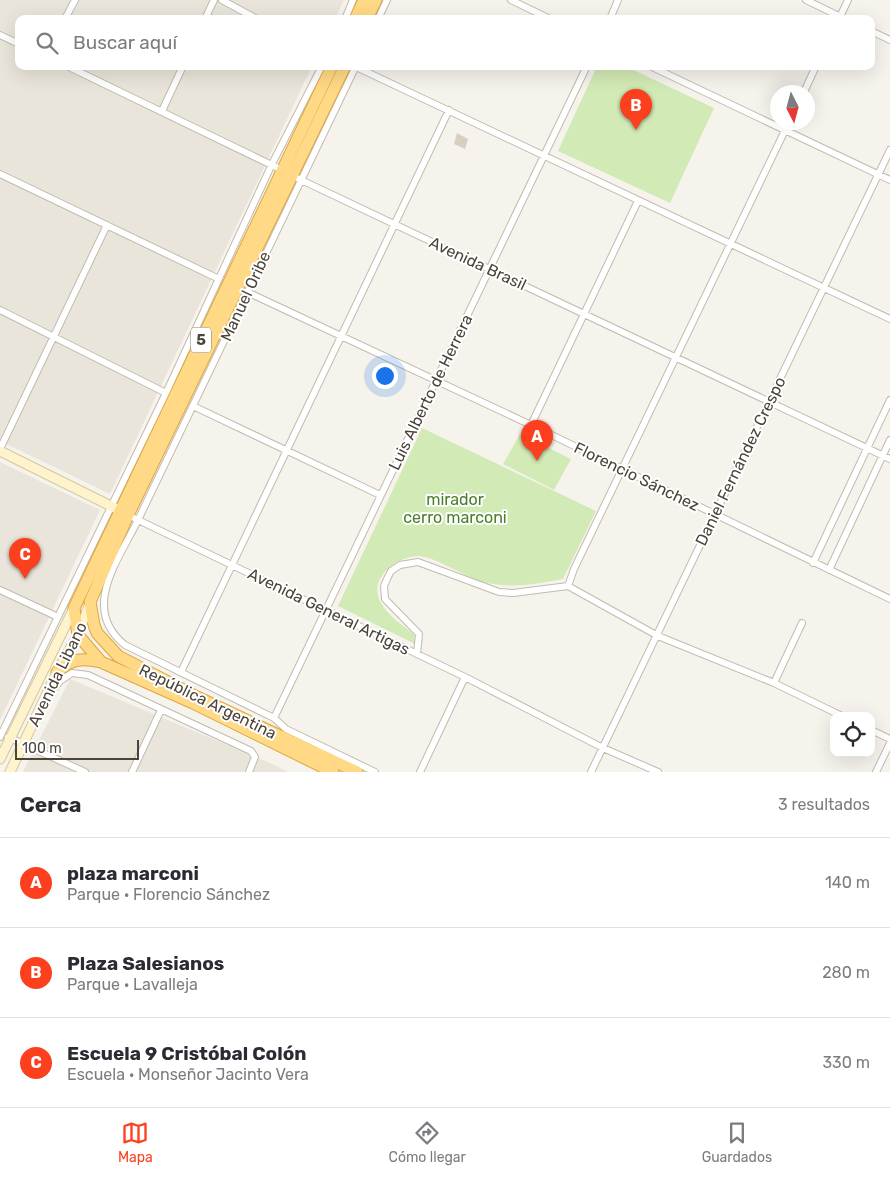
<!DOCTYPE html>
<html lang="es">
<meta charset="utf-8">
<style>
body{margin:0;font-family:Rubik,sans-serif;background:#f2f2f3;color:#2b2b33}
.controls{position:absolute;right:15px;bottom:15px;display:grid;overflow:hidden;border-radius:10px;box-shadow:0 5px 20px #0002}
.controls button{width:45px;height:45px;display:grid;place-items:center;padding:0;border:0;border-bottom:1px solid #e1e1e2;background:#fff;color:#2b2b33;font:25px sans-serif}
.compass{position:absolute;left:770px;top:85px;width:45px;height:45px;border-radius:50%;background:#fff;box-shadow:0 5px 20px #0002;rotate:174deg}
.scale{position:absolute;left:15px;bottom:12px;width:124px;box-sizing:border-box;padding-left:5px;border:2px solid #4b4439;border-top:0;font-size:14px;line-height:18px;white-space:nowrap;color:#4b4439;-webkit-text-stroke:4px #fff;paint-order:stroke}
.you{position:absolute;left:384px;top:375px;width:18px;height:18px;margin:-12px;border:4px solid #fff;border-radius:50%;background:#1a73e8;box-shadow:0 0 0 8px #1a73e833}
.badge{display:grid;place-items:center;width:32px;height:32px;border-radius:50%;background:#fc3f1d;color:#fff;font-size:16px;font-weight:700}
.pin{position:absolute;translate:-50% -41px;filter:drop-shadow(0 1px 2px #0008)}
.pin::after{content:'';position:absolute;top:26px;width:18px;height:15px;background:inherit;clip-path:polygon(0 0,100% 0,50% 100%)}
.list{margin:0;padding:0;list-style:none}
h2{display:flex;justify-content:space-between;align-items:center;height:65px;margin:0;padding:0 20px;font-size:21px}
h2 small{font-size:16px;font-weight:400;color:#7c7c81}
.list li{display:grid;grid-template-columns:32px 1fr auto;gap:15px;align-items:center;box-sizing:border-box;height:90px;padding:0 20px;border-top:1px solid #e1e1e2}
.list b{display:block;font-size:19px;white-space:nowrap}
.list p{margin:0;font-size:16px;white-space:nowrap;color:#7c7c81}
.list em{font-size:16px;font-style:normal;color:#7c7c81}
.icon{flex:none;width:28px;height:28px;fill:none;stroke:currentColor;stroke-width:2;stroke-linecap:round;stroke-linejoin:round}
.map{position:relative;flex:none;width:890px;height:772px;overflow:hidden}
.search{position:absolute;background:#fff;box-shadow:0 5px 20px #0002;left:15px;right:15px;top:15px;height:55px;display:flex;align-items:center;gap:12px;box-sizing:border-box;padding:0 18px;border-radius:10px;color:#7c7c81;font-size:19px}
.sheet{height:335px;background:#fff}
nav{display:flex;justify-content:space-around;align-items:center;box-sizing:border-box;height:70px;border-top:1px solid #e1e1e2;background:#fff;font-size:14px;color:#7c7c81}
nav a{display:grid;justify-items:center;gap:2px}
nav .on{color:#fc3f1d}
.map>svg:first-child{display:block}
</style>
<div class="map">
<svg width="890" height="772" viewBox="0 0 890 772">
<rect width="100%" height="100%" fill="#f6f3ec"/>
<path fill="#eae5da" d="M0,0H344L335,19H19V66H312L110,494L0,441Z
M0,462L100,510L0,720Z
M70,679L270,763L288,772H23Z"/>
<path fill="#d2eab5" d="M597,66H625L714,108L670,203L558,151Z
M422,428L596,511L563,579C536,584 510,589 483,582C466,577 435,557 419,556C396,556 367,579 381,603C388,616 403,625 414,635L415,644L338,606Z
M520,434L571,459L554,490L503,464Z"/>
<path fill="#d8cfc1" d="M457,133L468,139L465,149L454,144Z"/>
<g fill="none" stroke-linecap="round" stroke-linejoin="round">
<defs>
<path id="minor" d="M222,0L257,19
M511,0L550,19
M806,0L845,19
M65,19L75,0
M205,19L214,0
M345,19L353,0
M378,19L387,0
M610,19L618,0
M839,19L848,0
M871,31L890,40
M0,35L19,44
M67,66L284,171
M354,66L890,319
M356,66L138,520C118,561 80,609 125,645L274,718L286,729L375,772
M650,66L890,180
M804,92L816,66
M162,111L183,66
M0,174L219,279
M297,178L890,459
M247,292L531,425L890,599
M0,310L166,393
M193,406L380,495
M531,425L638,201
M0,449L107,225
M134,518L465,677L603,748L658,772
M813,563L890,400
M829,570L890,440
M568,586L574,569L789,122
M0,590L58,617
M417,654L419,634L385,599L384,586L387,579L391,571L400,565L418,562L499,592L513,593L568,586L658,636L774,683L842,716
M181,672L449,110
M774,683L802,623
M48,696L60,681L72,673L88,675L251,751L255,757L249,772
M274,718L587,66
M871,730L890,739
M0,737L166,393L272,164L322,66
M8,737L85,772
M132,772L161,710
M420,772L465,677
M591,772L890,150
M876,772L890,743"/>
<path id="secondary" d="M0,451L125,513
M0,759L74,608
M10,772L57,672L78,635L90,603"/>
<path id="trunk" d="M355,19L364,0
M367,19L376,0
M332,66L74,608L78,635L101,662L193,703L333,772
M345,66L128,515L90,602L94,625L97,633L118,656L197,697L357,772
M57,672C71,658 83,658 101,662"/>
</defs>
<use href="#minor" stroke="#c2bbae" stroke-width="8"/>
<use href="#secondary" stroke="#d6c79b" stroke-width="11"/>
<use href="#trunk" stroke="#e0a43c" stroke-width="13"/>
<use href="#minor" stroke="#fff" stroke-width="6"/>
<use href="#secondary" stroke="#fff3cd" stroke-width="9"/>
<use href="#trunk" stroke="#ffd985" stroke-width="11"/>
</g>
<g text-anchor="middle" stroke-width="4" stroke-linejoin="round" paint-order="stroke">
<rect fill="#fff" stroke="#817c74" stroke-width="1" x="191" y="327.5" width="20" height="25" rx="4"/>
<g font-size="15" font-weight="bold" fill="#4b4439">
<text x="201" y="345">5</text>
</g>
<g font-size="16" fill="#4b4439" stroke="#fff">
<text transform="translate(478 263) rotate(25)" y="6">Avenida Brasil</text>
<text transform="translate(245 296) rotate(-65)" y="6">Manuel Oribe</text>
<text transform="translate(430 392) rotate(-64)" y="6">Luis Alberto de Herrera</text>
<text transform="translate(740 461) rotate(-64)" y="6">Daniel Fernández Crespo</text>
<text transform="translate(637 476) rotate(26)" y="6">Florencio Sánchez</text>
<text transform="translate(329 611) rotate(26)" y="6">Avenida General Artigas</text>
<text transform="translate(57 674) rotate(-64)" y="6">Avenida Libano</text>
<text transform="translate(208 701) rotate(26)" y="6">República Argentina</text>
</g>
<g font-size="16" fill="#4a7f2a" stroke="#fff">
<text x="455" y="505">mirador<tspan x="455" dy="18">cerro marconi</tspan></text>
</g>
</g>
</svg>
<div class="controls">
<button><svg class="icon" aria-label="locate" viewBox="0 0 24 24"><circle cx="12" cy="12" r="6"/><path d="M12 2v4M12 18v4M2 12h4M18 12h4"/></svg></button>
</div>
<svg class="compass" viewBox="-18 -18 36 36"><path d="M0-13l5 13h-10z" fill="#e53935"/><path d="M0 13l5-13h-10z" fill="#7c7c81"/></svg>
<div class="scale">100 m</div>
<div class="you"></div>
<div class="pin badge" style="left:537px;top:461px">A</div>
<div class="pin badge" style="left:636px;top:130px">B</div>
<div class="pin badge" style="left:25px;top:579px">C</div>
<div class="search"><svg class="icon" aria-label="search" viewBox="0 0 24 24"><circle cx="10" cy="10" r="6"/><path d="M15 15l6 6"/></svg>Buscar aquí</div>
</div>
<section class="sheet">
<h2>Cerca<small>3 resultados</small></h2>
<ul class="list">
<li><span class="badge">A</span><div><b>plaza marconi</b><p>Parque · Florencio Sánchez</p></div><em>140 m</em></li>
<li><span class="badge">B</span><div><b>Plaza Salesianos</b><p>Parque · Lavalleja</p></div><em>280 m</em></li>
<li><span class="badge">C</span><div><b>Escuela 9 Cristóbal Colón</b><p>Escuela · Monseñor Jacinto Vera</p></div><em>330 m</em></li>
</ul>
</section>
<nav>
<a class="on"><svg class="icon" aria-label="map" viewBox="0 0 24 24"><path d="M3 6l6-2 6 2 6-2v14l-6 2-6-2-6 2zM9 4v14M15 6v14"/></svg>Mapa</a>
<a><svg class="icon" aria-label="directions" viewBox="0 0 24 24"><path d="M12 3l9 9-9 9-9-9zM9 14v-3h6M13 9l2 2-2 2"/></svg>Cómo llegar</a>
<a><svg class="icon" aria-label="saved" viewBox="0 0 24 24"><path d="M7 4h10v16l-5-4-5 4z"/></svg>Guardados</a>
</nav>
